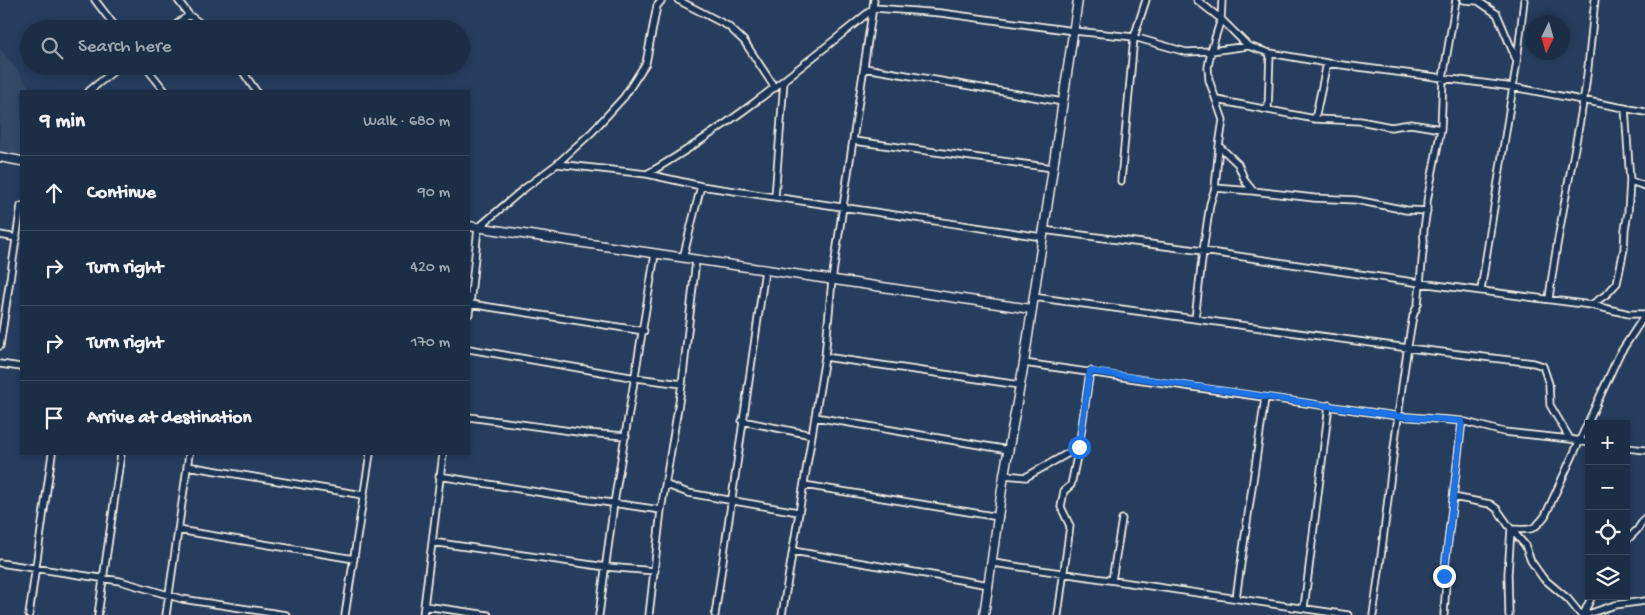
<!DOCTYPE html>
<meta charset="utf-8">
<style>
body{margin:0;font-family:"Gochi Hand",sans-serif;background:#293a51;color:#f1f3f6}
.controls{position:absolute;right:15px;bottom:15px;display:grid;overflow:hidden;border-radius:0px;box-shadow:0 2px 8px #0003}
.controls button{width:45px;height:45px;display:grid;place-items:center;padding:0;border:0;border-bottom:1px solid #3a4a5f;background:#1c2e46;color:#f1f3f6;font:25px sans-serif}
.compass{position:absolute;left:1525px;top:15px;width:45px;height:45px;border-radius:50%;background:#1c2e46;box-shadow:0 2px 8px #0003;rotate:185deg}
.stop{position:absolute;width:15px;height:15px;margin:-11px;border:4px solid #1a73e8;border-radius:50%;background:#fff}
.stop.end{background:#1a73e8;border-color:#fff;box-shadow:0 1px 5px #0008}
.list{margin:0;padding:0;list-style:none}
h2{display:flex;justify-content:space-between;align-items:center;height:65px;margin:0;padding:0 20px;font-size:21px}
h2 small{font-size:16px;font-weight:400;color:#a0a8b3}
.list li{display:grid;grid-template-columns:32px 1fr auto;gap:15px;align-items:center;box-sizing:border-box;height:75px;padding:0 20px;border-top:1px solid #3a4a5f}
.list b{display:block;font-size:19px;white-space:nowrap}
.list em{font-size:16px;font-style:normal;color:#a0a8b3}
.icon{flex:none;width:28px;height:28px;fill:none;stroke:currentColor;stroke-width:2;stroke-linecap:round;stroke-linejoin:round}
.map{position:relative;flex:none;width:1645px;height:615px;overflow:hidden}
.search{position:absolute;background:#1c2e46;box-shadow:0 2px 8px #0003;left:20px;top:20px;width:450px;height:55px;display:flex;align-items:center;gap:12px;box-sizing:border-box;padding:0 18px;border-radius:28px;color:#a0a8b3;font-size:19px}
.panel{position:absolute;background:#1c2e46;box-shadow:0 2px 8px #0003;left:20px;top:90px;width:450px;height:365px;border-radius:0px}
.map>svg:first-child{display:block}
</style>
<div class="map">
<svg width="1645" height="615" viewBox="0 0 1645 615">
<rect width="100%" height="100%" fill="#263d5d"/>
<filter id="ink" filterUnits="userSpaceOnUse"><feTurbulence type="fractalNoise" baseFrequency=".02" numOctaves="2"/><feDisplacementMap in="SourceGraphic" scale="10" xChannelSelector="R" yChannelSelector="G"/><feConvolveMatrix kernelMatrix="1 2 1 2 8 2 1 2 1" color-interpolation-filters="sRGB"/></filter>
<g filter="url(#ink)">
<path fill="#334966" d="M0,48L32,91H21V156L0,152Z"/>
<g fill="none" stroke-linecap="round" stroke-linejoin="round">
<defs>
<path id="street" d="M95,0L117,29
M178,0L189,15L208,29
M678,0L728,26L744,41L775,88
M1197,0L1221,19L1248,46
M1222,0L1221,19L1211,51L1208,67L1209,80L1223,120L1219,146L1238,164L1245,181L1253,191L1314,198L1356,200L1406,210L1427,211
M1464,0L1478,1L1497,14L1516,59
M170,29L189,15
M145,66L165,91
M239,66L256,91
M865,68L1063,102
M89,91L120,66
M1217,100L1315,119L1360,121L1391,127L1411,124L1441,129
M1268,110L1270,53
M1315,119L1327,63
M854,141L1053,168
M557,164L592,132L624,97L646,63L657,6L662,0
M647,174C729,127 801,67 874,8L941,13L1074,31L1134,37L1186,52L1211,51L1248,46L1270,53L1327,63L1513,87L1645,112
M1121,181L1134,37L1146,0
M1630,181L1645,186
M1215,188L1253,191
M775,197L784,81
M1043,230L1203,251L1420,283L1591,305L1607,294L1617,283L1624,249L1625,229L1628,213L1630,181L1625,108
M0,235L17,238
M683,258L701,186
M1481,290L1517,61L1524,0
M1549,299C1557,233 1572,168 1583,103C1589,69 1591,34 1595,0
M470,304L644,331
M1591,305L1629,314H1645
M469,314L478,228L521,191L557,164L647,174L701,186L1042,237
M1195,319L1203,251L1210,204L1215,188L1219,146
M0,346L21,206
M469,349L636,378L682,384
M825,357L1020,385
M1024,363L1397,416L1462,421L1504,432L1570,439L1550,405L1549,384L1543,366L1534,363L1408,348L1033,297
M0,364L21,367
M469,417L585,433L626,436
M815,417L1009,450
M742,421L812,435
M1570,439L1589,443
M1626,448L1645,450
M187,466L363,495
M1004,475L1026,477L1079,447L1090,371
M439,476L562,496L661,510
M667,485L688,493L798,512
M804,485L999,517
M1453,497L1490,504L1497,509L1511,529L1525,545L1531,561L1543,578L1568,599L1581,615
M178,530L354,559
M1626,541L1637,530L1645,518
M432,542L606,567L655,571
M793,551L989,585
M0,563L120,581L182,599L286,615
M993,563L1348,615
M1112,580L1122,519
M1236,598L1265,398
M425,606L488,615
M1304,608L1329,405
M29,615L52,454
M98,615L121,454
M166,615L189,454
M345,615L370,454
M423,615L443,454
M599,615L614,503L655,254
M649,615L661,510L682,384L696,260
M715,615L765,270
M782,615L825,357L832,280L874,0
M1058,615L1070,526L1061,507L1064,491L1071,485L1079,447
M1373,615C1388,516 1395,415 1413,316L1418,304L1424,241C1422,228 1428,215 1427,201L1441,129L1443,78L1456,0
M1444,615L1446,583L1444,576L1462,421
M1509,615L1508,574L1511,529C1530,530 1533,532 1545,516L1619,355L1645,315
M1583,615L1592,596
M1585,615L1615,605L1645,601"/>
<path id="secondary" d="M0,157L21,161
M469,226L1031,309
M984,615L1004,475L1024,363L1078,0"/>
</defs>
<use href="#street" stroke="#f4f1e8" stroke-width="9"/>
<use href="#secondary" stroke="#f4f1e8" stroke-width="11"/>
<use href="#street" stroke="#1d3557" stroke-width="5.5"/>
<use href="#secondary" stroke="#1d3557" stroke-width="8"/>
</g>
</g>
<g fill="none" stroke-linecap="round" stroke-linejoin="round" filter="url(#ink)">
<path stroke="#1a73e8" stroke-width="6" d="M1079,447L1090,371L1397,416L1462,421L1444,576"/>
</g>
</svg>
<div class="controls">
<button>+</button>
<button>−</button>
<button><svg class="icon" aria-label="locate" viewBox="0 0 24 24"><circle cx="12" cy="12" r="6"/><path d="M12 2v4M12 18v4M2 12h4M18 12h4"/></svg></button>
<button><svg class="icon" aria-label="layers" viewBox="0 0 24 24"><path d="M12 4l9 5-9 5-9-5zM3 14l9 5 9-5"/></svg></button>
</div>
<svg class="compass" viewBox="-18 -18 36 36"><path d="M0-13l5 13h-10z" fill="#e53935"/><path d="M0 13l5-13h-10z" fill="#a0a8b3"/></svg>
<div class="stop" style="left:1079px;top:447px"></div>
<div class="stop end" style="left:1444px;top:576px"></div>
<div class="search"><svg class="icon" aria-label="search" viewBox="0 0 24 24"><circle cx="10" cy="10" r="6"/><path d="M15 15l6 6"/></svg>Search here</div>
<section class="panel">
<h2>9 min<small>Walk · 680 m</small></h2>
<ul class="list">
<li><svg class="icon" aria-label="ahead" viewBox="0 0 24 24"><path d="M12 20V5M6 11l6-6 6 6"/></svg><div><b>Continue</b></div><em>90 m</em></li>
<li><svg class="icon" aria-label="right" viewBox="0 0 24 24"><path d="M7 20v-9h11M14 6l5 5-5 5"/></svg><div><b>Turn right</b></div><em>420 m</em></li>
<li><svg class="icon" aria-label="right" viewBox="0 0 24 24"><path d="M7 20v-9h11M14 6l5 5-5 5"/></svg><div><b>Turn right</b></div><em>170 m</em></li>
<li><svg class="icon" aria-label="arrive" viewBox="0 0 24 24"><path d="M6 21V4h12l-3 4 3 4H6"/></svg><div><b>Arrive at destination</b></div></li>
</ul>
</section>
</div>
